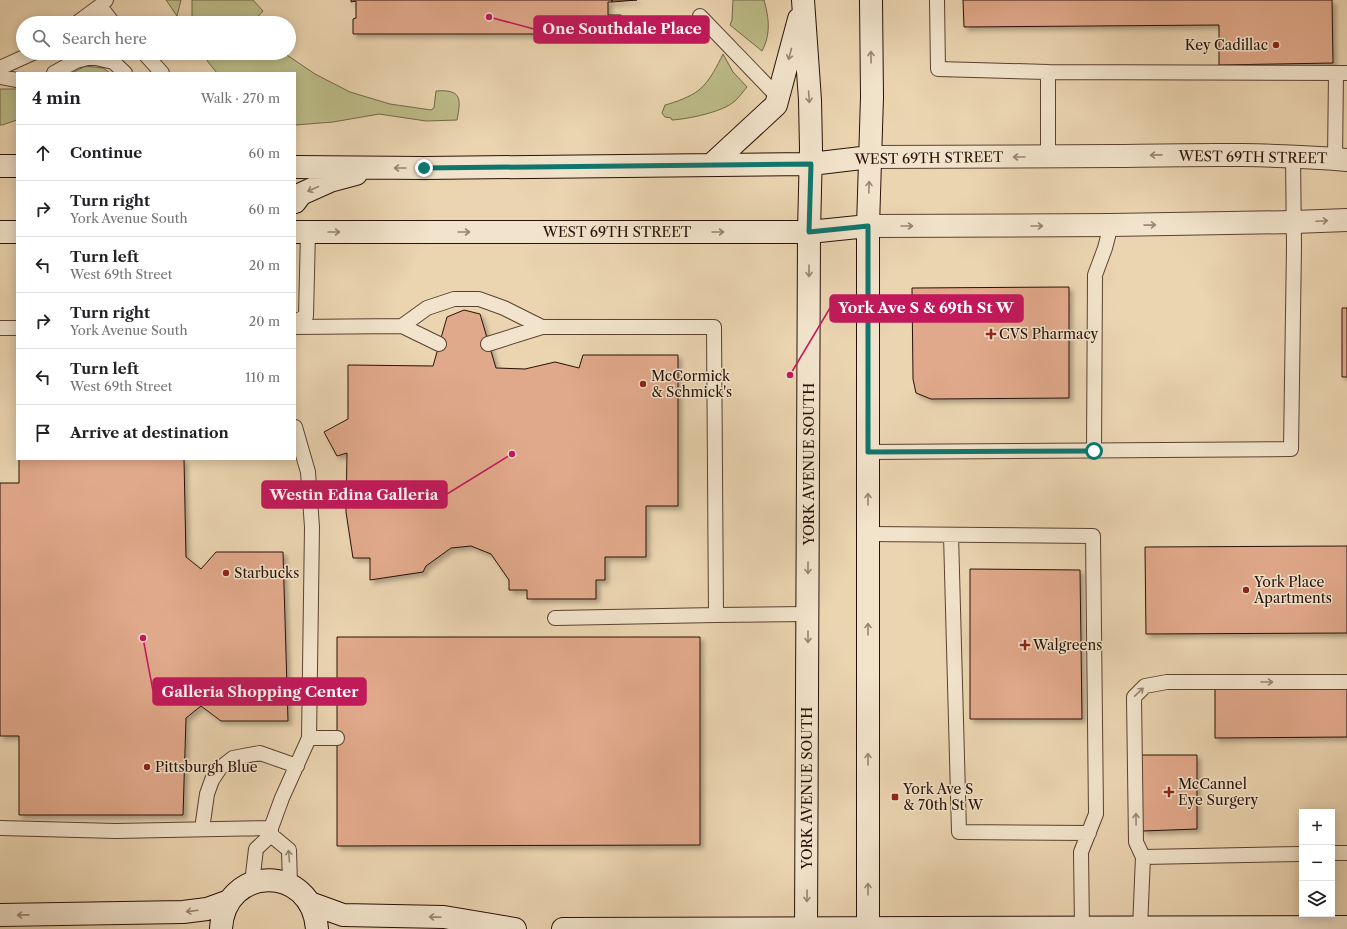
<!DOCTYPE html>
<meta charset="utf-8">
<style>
body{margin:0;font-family:"Libre Caslon Text",serif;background:#f2f2f2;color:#202124}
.controls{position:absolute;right:12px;bottom:12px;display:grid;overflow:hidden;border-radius:0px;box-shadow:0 2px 10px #0003}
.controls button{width:36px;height:36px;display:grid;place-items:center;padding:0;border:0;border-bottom:1px solid #e0e0e0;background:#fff;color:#202124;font:20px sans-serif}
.stop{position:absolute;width:12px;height:12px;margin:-9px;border:3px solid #0f766e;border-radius:50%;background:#fff}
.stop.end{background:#0f766e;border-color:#fff;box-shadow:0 1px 4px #0008}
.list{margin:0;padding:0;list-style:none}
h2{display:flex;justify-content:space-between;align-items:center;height:52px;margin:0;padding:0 16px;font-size:17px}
h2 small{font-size:13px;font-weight:400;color:#757577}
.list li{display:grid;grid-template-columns:26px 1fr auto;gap:12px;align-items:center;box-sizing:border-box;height:56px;padding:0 16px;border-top:1px solid #e0e0e0}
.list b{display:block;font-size:15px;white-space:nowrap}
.list p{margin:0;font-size:13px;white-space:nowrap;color:#757577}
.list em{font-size:13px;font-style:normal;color:#757577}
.icon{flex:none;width:22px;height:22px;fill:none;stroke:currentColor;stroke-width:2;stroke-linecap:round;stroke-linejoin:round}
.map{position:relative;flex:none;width:1347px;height:929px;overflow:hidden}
.search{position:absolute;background:#fff;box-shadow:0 2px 10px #0003;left:16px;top:16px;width:280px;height:44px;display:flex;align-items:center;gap:10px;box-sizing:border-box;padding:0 14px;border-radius:22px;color:#757577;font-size:15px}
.panel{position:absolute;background:#fff;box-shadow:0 2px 10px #0003;left:16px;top:72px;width:280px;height:388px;border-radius:0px}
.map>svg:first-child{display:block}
</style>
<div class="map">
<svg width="1347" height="929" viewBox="0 0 1347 929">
<defs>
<filter id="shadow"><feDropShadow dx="3.5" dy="3.5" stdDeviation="2" flood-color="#0004"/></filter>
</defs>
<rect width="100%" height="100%" fill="#ebd5b1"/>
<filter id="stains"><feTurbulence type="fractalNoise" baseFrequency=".005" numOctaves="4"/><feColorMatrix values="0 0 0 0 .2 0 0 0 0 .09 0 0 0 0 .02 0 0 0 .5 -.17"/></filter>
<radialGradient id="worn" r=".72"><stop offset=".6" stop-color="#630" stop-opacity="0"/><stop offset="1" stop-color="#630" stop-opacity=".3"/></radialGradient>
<path fill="#bcbc88" stroke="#726648" d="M166,0H181L177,16Z
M192,0H253L263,11L252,23H192Z
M733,0H764C769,18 771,34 762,51L730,25L732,20Z
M203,53H284L315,74L350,92L390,104L431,110L434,108L436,91C462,89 461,99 457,120L426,121L379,114L333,122L295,125V73H217L208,62Z
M723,54L733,72L747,87C743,92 739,97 735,101C723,112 688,119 672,120L671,118L665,117L662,113L665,105C676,102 690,97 699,90C710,81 717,66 723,54Z
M85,66L103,68L110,73H72Z
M0,89H17V120L2,125H0Z"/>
<path fill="#e1a98b" stroke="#291108" filter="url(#shadow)" d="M351,0H612V2H608V15H621V34H353V19L356,18V1L351,2Z
M612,0H637L612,2Z
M963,0H1332L1333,63L1219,65V25L964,27Z
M1069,287V398L931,399L916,393L913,379L912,288Z
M1342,308H1347V377H1342Z
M464,310L480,314L496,368L525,369L555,362L579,368L583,355H678V506H646V557H605V580H596V599H527V590H509V580L491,554L471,546L451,548L426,566L423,572L370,580V558H353L346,512L347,453L337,456L324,432L348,419V365L433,366L447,317Z
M19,459H184L186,557L201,569L216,552H283L288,721H221L201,706L186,718L183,815H19V736H0V483H19Z
M1347,546V633L1146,634L1145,547Z
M970,569L1080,570L1082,719H970Z
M337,637H700V845L337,846Z
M1215,684H1347V737L1215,738Z
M1141,755H1197V829L1142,831Z"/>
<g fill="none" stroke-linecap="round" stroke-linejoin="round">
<defs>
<path id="lane" d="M937,0L938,69L1048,72
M100,6L113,23
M700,16L778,97
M77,23L100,6L106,0
M144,53L162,73
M107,56L125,73
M0,68L33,53
M54,73L76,61L92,57L113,62
M0,77L17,80
M1048,157V72L1347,73
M1335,159L1336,73
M295,322L306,316L308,232
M402,326L439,344
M295,327L402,326L427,308L454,299H479L504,308L542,327H714L716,615L808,614
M0,328H17
M488,344L542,327
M1094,451L1095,275L1105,248L1111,225
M868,452L1291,449L1294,246L1293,156
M868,534L1093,536L1096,814L1081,852L1082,928
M951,535L959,832L1089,833
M555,618L716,615
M309,738H337
M0,828L116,831L271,828
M202,829L207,794L212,780L220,768L233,758L260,753L297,766
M271,835L289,850L290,885
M1332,853H1347
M1143,857L1136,842L1134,697L1145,686L1167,682H1347
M252,883L256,849L271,835V828L282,798L309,738L312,527L308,472L295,427
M1140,928L1143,857L1302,854"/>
<path id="street" d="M870,157C951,157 1033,157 1115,156C1192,155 1270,153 1347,160
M868,226L1111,225L1294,222L1347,220"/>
<path id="secondary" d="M803,0L810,100L811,149L809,232L806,929
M711,165L776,105L799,19
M0,166H17
M295,167L424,168L811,164L870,157
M295,202L301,194L330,181L356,174
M0,232H17
M295,232H809L868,226
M310,903L343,915L444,917L515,929
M0,915L183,912L207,909L229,901
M221,929C224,865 312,863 317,929
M563,929L1347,927
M868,929V226L872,97L871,0"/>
</defs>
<use href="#lane" stroke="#5a4232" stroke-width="16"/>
<use href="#street" stroke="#5a4232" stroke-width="24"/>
<use href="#secondary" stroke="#291108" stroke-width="24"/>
<use href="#lane" stroke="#f2e4cc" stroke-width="14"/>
<use href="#street" stroke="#f2e4cc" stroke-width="22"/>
<use href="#secondary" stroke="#f2e4cc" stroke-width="22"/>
</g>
<defs><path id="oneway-shaft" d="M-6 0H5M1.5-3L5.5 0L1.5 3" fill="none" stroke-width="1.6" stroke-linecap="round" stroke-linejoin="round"/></defs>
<g stroke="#988574">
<use href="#oneway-shaft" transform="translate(790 54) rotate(105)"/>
<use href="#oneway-shaft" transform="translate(871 57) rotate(-91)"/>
<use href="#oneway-shaft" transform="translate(809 97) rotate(86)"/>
<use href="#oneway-shaft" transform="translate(1156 155) rotate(179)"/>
<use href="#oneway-shaft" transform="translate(1019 157) rotate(180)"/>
<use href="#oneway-shaft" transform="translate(400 168) rotate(180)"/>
<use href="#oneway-shaft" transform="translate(869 187) rotate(-88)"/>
<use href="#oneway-shaft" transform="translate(313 189) rotate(156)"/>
<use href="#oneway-shaft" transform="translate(1322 221) rotate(-3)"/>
<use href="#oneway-shaft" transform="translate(1150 225) rotate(-1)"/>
<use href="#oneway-shaft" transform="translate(907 226)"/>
<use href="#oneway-shaft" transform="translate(1037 226)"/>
<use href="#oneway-shaft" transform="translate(334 232)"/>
<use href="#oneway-shaft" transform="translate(464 232)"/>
<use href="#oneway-shaft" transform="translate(718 232)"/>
<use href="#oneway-shaft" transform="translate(809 271) rotate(90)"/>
<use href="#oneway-shaft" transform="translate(868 499) rotate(-90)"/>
<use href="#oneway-shaft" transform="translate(808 568) rotate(90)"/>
<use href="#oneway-shaft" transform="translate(868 629) rotate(-90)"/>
<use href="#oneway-shaft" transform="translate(808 637) rotate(90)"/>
<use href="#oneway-shaft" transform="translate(1267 682)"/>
<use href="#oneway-shaft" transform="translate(1139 692) rotate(-43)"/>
<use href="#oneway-shaft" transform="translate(868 759) rotate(-90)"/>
<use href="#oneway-shaft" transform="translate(1136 819) rotate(-91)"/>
<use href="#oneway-shaft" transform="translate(289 856) rotate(-95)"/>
<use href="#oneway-shaft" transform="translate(868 889) rotate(-90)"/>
<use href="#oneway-shaft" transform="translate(807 896) rotate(91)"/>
<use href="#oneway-shaft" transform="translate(192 911) rotate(173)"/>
<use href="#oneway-shaft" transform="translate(23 915) rotate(179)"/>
<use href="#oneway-shaft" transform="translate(435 917) rotate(-178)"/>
</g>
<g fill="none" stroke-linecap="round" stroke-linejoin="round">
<path stroke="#0f766e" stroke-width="5" d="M424,168L811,164L809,232L868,226V452L1094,451"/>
</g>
<g fill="#8f2418" stroke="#f2e4cc" stroke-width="1.5">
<circle cx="1276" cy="45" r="4"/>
<path d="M989 328h4v4h4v4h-4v4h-4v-4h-4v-4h4z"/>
<circle cx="643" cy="384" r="4"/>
<circle cx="226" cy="573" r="4"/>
<circle cx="1246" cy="590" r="4"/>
<path d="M1023 639h4v4h4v4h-4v4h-4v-4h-4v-4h4z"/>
<circle cx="147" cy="767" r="4"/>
<path d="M1167 786h4v4h4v4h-4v4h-4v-4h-4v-4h4z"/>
<rect x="891" y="793" width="8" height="8" rx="2"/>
</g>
<g text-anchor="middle" stroke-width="3" stroke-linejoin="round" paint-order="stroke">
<g font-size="14" fill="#291108" stroke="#f2e4cc" text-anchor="start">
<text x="1268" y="50" text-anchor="end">Key Cadillac</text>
<text x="999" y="339">CVS Pharmacy</text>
<text x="651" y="381">McCormick<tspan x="651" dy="16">&amp; Schmick's</tspan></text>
<text x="234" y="578">Starbucks</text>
<text x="1254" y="587">York Place<tspan x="1254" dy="16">Apartments</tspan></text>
<text x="1033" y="650">Walgreens</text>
<text x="155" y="772">Pittsburgh Blue</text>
<text x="1178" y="789">McCannel<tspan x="1178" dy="16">Eye Surgery</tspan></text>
<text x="903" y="794">York Ave S<tspan x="903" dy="16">&amp; 70th St W</tspan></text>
</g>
<g font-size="14" fill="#291108" stroke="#f2e4cc">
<text transform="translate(1253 157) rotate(1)" y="5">WEST 69TH STREET</text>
<text transform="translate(929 158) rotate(-1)" y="5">WEST 69TH STREET</text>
<text x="617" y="237">WEST 69TH STREET</text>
<text transform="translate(809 464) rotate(-90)" y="5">YORK AVENUE SOUTH</text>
<text transform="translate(807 788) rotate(-90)" y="5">YORK AVENUE SOUTH</text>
</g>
</g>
<path fill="none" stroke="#c2185b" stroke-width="1.5" d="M489 17L534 29M790 375L830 308M512 454L447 494M143 638L153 691"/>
<g fill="#c2185b" stroke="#f2e4cc" stroke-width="1.5">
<circle cx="489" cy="17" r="4"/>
<circle cx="790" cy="375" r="4"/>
<circle cx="512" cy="454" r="4"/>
<circle cx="143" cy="638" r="4"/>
</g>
<g fill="#c2185b" stroke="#c2185b" stroke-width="1.5">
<rect x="534" y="16" width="175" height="27" rx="4"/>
<rect x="830" y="295" width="193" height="27" rx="4"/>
<rect x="262" y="481" width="185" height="27" rx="4"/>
<rect x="153" y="678" width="213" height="27" rx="4"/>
</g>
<g font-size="15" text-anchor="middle" font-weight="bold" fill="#fff">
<text x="622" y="34">One Southdale Place</text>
<text x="926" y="313">York Ave S &amp; 69th St W</text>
<text x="354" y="500">Westin Edina Galleria</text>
<text x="260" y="697">Galleria Shopping Center</text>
</g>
<rect width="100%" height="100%" filter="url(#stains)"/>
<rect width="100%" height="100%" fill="url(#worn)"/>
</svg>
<div class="controls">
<button>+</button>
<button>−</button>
<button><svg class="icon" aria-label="layers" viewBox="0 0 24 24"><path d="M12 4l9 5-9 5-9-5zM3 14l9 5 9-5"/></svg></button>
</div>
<div class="stop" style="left:1094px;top:451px"></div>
<div class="stop end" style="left:424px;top:168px"></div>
<div class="search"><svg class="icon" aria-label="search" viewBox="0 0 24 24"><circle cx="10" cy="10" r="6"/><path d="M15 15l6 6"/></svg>Search here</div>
<section class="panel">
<h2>4 min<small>Walk · 270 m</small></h2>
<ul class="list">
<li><svg class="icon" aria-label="ahead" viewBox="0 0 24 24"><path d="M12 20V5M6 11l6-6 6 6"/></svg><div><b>Continue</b></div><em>60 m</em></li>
<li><svg class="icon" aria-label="right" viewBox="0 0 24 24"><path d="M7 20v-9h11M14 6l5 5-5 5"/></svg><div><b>Turn right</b><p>York Avenue South</p></div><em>60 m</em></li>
<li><svg class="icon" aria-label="left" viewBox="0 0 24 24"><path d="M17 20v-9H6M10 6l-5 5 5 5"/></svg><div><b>Turn left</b><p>West 69th Street</p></div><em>20 m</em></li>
<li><svg class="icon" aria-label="right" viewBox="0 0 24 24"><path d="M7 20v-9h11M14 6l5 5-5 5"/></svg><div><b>Turn right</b><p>York Avenue South</p></div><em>20 m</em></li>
<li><svg class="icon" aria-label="left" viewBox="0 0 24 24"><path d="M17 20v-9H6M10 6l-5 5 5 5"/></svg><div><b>Turn left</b><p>West 69th Street</p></div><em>110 m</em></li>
<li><svg class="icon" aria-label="arrive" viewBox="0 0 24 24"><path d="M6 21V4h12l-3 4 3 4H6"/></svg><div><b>Arrive at destination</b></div></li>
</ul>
</section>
</div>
